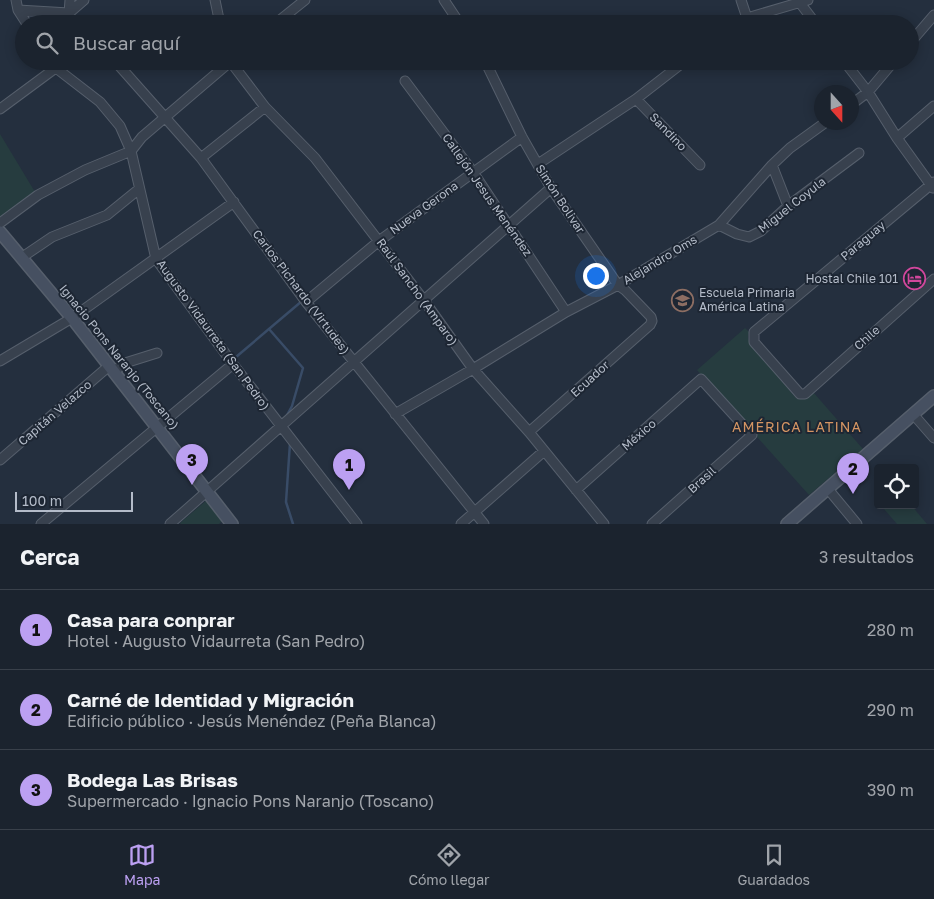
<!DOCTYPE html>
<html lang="es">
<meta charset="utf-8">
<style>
body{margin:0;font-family:"Golos Text",sans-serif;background:#242b36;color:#f1f3f6}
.controls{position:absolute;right:15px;bottom:15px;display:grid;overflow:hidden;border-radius:5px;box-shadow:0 2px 12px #0003}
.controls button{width:45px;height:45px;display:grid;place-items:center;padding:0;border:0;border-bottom:1px solid #39404a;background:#1b232e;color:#f1f3f6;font:25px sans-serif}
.compass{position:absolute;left:814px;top:85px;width:45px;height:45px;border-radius:50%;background:#1b232e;box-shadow:0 2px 12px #0003;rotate:159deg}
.scale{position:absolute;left:15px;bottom:12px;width:118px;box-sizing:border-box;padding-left:5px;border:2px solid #b4bcc9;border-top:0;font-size:14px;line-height:18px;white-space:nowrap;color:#b4bcc9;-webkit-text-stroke:4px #1d2633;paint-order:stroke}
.you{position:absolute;left:595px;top:275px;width:18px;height:18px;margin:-12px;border:4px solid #fff;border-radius:50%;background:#1a73e8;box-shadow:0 0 0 8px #1a73e833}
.badge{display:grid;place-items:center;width:32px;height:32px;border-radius:50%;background:#bca0f2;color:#111;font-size:16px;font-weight:700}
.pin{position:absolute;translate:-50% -41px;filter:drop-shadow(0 1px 2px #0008)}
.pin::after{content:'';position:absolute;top:26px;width:18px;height:15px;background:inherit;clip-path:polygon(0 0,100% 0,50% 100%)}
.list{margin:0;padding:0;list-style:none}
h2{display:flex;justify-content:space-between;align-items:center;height:65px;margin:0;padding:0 20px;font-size:21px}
h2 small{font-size:16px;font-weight:400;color:#a0a4aa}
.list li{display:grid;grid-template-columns:32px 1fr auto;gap:15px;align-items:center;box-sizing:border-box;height:80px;padding:0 20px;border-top:1px solid #39404a}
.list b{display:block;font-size:19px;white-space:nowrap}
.list p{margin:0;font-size:16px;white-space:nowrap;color:#a0a4aa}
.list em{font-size:16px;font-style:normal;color:#a0a4aa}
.icon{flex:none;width:28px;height:28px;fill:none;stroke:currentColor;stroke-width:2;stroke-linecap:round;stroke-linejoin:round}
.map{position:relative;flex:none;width:934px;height:524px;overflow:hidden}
.search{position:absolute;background:#1b232e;box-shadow:0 2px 12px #0003;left:15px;right:15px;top:15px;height:55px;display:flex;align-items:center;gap:12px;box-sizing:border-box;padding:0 18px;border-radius:28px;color:#a0a4aa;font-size:19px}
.sheet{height:305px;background:#1b232e}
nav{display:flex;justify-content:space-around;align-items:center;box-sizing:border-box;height:70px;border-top:1px solid #39404a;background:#1b232e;font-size:14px;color:#a0a4aa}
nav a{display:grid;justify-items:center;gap:2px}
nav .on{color:#bca0f2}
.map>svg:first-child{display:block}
</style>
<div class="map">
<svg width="934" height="524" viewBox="0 0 934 524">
<rect width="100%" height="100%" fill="#242f3e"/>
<path fill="#263c3f" d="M0,134L35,192L0,218Z
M745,328L749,332L748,337L750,343L796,398L805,399L813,392L863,449L809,495L697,370Z
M207,500L224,519L219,524H181L180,523Z
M889,505H911L927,524H897L884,509Z"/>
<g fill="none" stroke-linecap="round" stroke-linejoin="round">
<path stroke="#394c67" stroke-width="2.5" d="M269,329L303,368L292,406L286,417
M236,357L302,301
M290,443L286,502L293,524"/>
<defs>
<path id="street" d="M16,0L18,10L27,24
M215,0L220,24
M444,0L460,24
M741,0L747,18
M800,3L816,24
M18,10L69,13L84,0
M69,13L70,0
M275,24L305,0
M738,24L747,18L808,0
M910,43L934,15
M52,61L56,68L100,102L120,126L131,151L156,259L233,364L357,524
M115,61L201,158L306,302L484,524
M230,61L265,107L315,158L423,299L473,369L529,432L604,524
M485,61L522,137L551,188L618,285L625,290L651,317L652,321L650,325L529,432
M844,61L868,92L897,138L933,188
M405,81L473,172L566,312
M636,99L700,165
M852,104L868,92L894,61
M0,109L65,61
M897,138L934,106
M201,158L265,107
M538,164L636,99L685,61
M772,165L788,206
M934,182L754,332V342L800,394H805L934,279
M0,223L38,195L85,170L131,151L142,137L231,61
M719,225L737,234L749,237L761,231L788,206L859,153
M21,258L52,237L107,215L139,189
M306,302L379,241L522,137
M0,361L72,318L234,202
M114,371L125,363L157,353
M395,414L473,369L566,312L618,285L719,225L772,165L790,148L826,122
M913,414L934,438
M0,460L109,366
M828,489L857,524
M576,490L701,379L752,435L652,524
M41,524L233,364
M170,524L551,188
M461,524L544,451"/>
<path id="secondary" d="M0,232L72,318L232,524
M787,524L934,396"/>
</defs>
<use href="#street" stroke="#565f6c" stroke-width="11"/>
<use href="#secondary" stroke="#565f6c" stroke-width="14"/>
<use href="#street" stroke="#38414e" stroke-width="9"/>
<use href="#secondary" stroke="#465061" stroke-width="11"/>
</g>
<defs>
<symbol id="hotel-ring" viewBox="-11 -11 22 22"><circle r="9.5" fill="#1d2633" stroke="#d1479c" stroke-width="1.5"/><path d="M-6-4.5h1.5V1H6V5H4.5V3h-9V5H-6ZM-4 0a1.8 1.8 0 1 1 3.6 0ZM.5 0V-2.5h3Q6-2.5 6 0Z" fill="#d1479c"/></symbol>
<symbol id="school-ring" viewBox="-11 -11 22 22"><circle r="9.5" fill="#1d2633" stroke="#8d6e63" stroke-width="1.5"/><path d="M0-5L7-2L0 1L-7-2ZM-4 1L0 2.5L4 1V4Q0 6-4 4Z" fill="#8d6e63"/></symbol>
</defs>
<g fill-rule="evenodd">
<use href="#hotel-ring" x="902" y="266" width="25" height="25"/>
<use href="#school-ring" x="670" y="288" width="25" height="25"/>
</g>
<g text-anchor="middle" stroke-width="4" stroke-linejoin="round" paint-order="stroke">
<g font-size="12" fill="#b4bcc9" stroke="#1d2633">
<text transform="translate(668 132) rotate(46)" y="4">Sandino</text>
<text transform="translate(487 195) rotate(55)" y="4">Callejón Jesus Menéndez</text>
<text transform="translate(560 199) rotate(57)" y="4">Simón Bolivar</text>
<text transform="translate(792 205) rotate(-38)" y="4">Miguel Coyula</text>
<text transform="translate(424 208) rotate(-36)" y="4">Nueva Gerona</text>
<text transform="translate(863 241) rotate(-40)" y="4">Paraguay</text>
<text transform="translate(660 260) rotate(-31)" y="4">Alejandro Oms</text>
<text transform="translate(301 292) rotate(53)" y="4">Carlos Pichardo (Virtudes)</text>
<text transform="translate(417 292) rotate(54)" y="4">Raúl Sancho (Amparo)</text>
<text transform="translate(213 335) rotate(54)" y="4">Augusto Vidaurreta (San Pedro)</text>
<text transform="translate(867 338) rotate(-42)" y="4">Chile</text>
<text transform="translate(119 357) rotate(51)" y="4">Ignacio Pons Naranjo (Toscano)</text>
<text transform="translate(590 379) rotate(-42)" y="4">Ecuador</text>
<text transform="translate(55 413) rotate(-41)" y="4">Capitán Velazco</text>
<text transform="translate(639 435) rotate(-41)" y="4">México</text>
<text transform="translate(702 480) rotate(-42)" y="4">Brasil</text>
</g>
<g font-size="12" fill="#b4bcc9" stroke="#1d2633" text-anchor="end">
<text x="898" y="283">Hostal Chile 101</text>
<text x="699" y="297" text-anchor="start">Escuela Primaria<tspan x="699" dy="14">América Latina</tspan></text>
</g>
<g font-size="14" letter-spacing="1" fill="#d59563" stroke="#1d2633">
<text x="797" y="432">AMÉRICA LATINA</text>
</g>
</g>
</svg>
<div class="controls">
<button><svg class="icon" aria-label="locate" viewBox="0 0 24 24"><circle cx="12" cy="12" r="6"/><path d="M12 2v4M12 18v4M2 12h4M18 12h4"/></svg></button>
</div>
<svg class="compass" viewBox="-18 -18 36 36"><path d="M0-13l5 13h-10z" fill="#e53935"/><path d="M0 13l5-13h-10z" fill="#a0a4aa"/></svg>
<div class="scale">100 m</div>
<div class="you"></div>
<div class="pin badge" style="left:349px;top:490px">1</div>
<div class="pin badge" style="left:853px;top:494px">2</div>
<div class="pin badge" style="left:192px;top:485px">3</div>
<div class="search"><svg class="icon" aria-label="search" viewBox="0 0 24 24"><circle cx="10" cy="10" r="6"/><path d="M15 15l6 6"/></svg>Buscar aquí</div>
</div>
<section class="sheet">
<h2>Cerca<small>3 resultados</small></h2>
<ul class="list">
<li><span class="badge">1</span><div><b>Casa para conprar</b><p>Hotel · Augusto Vidaurreta (San Pedro)</p></div><em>280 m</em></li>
<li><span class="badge">2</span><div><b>Carné de Identidad y Migración</b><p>Edificio público · Jesús Menéndez (Peña Blanca)</p></div><em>290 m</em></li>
<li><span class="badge">3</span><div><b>Bodega Las Brisas</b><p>Supermercado · Ignacio Pons Naranjo (Toscano)</p></div><em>390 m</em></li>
</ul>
</section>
<nav>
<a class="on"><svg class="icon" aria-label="map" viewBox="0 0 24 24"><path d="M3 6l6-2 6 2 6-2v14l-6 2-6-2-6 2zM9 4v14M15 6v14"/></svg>Mapa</a>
<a><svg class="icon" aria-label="directions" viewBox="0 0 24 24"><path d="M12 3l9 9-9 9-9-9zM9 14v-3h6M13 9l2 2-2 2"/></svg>Cómo llegar</a>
<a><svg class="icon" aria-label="saved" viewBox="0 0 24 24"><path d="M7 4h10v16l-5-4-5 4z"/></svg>Guardados</a>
</nav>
